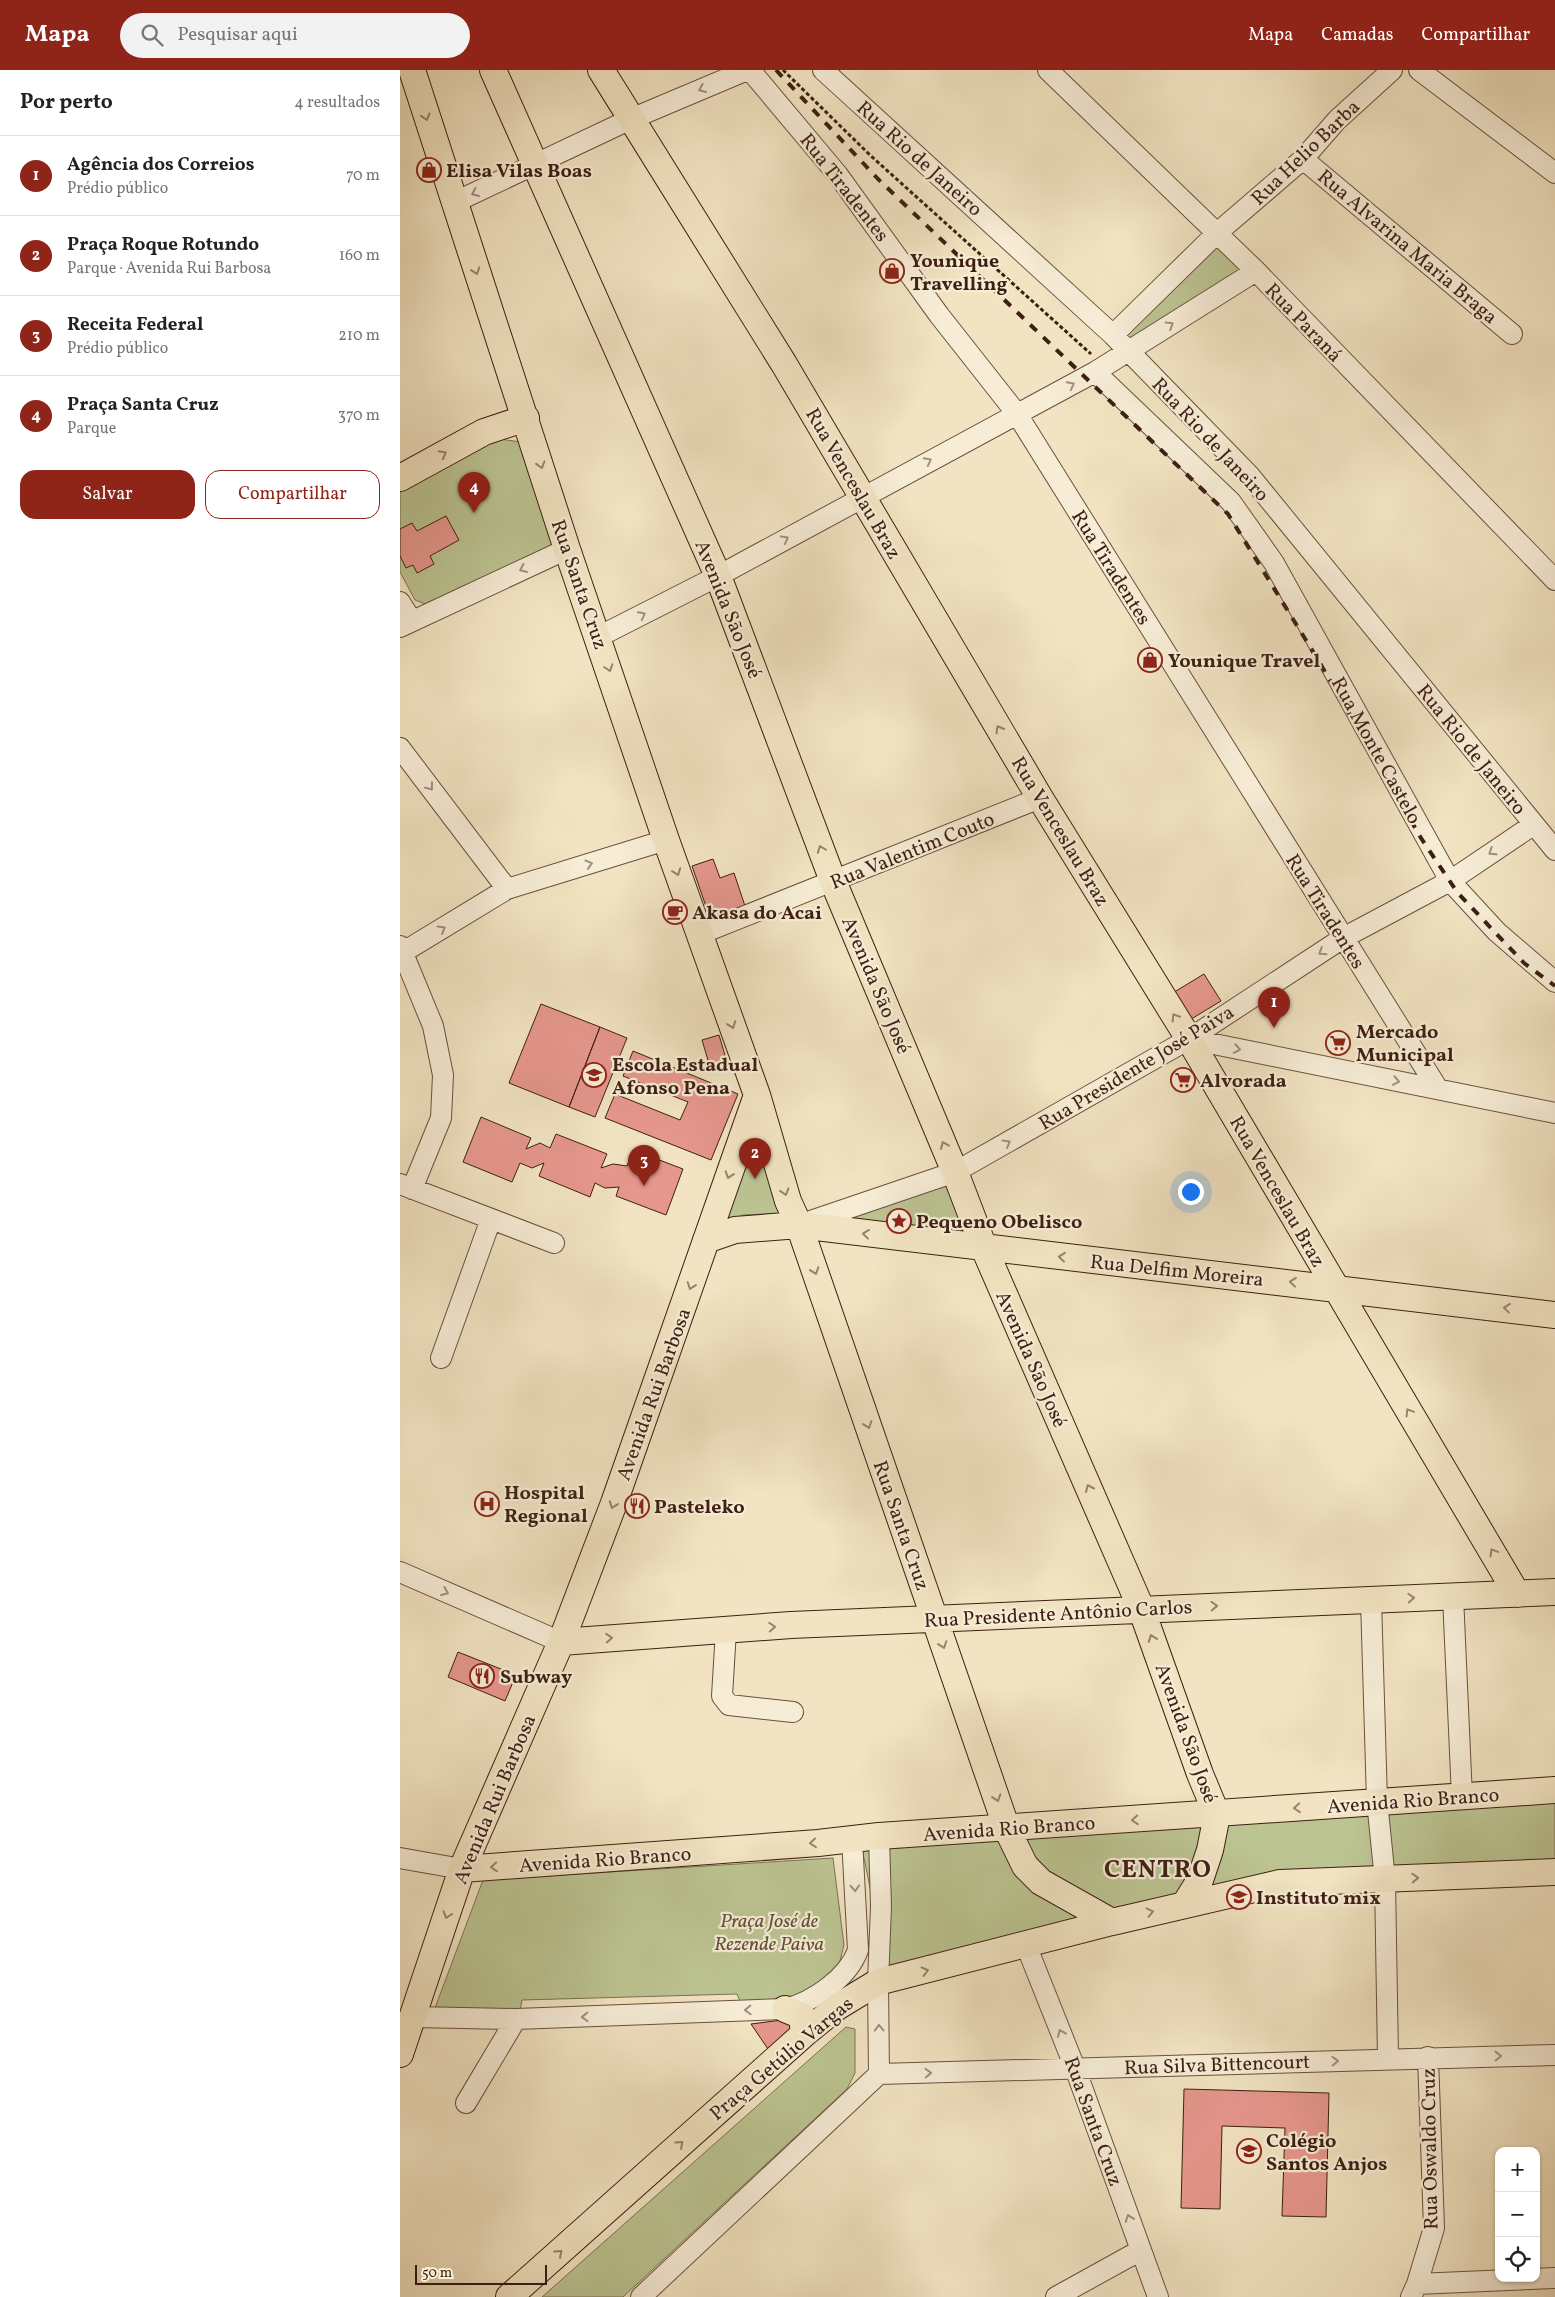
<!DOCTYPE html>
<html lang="pt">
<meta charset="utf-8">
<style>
body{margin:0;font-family:Vollkorn,serif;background:#f2f2f2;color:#222}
.controls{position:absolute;right:15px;bottom:15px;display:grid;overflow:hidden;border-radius:10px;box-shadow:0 1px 4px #0004}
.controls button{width:45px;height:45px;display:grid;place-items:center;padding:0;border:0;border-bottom:1px solid #e0e0e0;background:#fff;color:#222;font:25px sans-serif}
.scale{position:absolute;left:15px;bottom:12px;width:132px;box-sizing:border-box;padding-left:5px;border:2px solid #3d1f12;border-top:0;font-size:14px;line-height:18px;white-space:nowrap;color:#3d1f12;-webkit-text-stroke:4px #f7edd7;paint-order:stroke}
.you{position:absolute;left:790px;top:1121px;width:18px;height:18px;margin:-12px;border:4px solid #fff;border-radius:50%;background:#1a73e8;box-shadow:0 0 0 8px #1a73e833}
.badge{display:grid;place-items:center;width:32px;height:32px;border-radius:50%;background:#8f2418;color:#fff;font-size:16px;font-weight:700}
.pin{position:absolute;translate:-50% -41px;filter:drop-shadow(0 1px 2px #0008)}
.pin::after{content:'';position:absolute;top:26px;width:18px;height:15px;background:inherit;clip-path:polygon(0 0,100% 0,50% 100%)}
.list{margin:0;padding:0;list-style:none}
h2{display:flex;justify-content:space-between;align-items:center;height:65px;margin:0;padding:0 20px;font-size:21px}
h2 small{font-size:16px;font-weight:400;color:#767676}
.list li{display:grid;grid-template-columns:32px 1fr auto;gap:15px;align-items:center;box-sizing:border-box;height:80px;padding:0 20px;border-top:1px solid #e0e0e0}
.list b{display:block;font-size:19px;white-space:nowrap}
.list p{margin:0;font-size:16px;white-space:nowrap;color:#767676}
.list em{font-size:16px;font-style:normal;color:#767676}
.actions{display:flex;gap:10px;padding:15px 20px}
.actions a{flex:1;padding:11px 0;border:1px solid #8f2418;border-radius:15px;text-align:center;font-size:18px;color:#8f2418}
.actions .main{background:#8f2418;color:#fff}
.icon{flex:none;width:28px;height:28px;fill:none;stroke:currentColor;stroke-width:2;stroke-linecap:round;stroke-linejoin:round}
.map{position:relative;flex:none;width:1155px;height:2227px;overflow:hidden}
header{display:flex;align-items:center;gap:30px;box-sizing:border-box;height:70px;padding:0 25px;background:#8f2418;color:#fff}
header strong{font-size:24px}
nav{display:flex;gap:28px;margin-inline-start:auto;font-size:18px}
.search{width:350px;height:45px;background:#f2f2f2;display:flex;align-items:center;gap:12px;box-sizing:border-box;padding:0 18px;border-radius:28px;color:#767676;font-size:19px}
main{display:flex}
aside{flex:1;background:#fff}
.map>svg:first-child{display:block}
</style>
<header>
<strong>Mapa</strong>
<div class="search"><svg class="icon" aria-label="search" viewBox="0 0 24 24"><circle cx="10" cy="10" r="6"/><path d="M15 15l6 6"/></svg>Pesquisar aqui</div>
<nav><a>Mapa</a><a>Camadas</a><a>Compartilhar</a></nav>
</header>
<main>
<aside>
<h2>Por perto<small>4 resultados</small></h2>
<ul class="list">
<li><span class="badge">1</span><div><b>Agência dos Correios</b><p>Prédio público</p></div><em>70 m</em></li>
<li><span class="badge">2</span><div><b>Praça Roque Rotundo</b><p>Parque · Avenida Rui Barbosa</p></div><em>160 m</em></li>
<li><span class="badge">3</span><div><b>Receita Federal</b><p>Prédio público</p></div><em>210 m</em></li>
<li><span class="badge">4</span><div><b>Praça Santa Cruz</b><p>Parque</p></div><em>370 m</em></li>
</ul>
<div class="actions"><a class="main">Salvar</a><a>Compartilhar</a></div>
</aside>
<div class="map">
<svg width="1155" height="2227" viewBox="0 0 1155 2227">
<rect width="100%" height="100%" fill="#f2e4c2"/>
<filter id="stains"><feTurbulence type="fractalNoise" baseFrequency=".004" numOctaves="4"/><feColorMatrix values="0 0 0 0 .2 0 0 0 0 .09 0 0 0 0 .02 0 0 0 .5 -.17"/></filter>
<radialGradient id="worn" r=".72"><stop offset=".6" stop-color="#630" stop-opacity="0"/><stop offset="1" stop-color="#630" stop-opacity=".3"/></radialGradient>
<path fill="#bcc492" stroke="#7c7252" d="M819,170L847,201L730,275L719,265Z
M92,368L121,372L156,464L150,480L28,535L15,530L0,502V422Z
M356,1048L384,1143L343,1145L318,1156Z
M544,1111L575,1174L411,1153Z
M1155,1730V1798L806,1826L817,1753Z
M805,1753L796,1818L475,1909L471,1822L462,1779Z
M433,1788L444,1875L438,1899L419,1915L389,1930L342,1936L337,1924L122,1930L119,1947L32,1946L83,1810Z
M446,1957L455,1959V2003L447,2019L223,2227H142Z"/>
<path fill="#e6978d" stroke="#3d1f12" d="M46,446L59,470L30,486L34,494L17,503L13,495L6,498L0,486V459L12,453L17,461Z
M313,789L320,808L334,803L345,836L310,848L292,796Z
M804,904L821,931L788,951L771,924Z
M141,934L200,957L169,1037L109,1013Z
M200,957L227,968L195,1047L169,1037Z
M319,965L327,992L310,997L302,970Z
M233,981L338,1024L311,1090L205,1048L215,1024L280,1050L288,1032L223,1006Z
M81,1047L131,1068L126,1079L140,1073L150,1078L156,1064L207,1084L201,1098L213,1094L227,1096L233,1080L283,1099L266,1145L216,1126L219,1117L205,1118L195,1113L190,1127L139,1106L144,1093L132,1098L120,1093L112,1112L63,1092Z
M58,1582L116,1605L105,1631L48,1607Z
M390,1949L394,1956L368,1979L351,1954Z
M784,2019L929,2023L926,2147L882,2146L885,2058L822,2056L820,2139L781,2138Z"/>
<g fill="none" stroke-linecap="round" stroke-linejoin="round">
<defs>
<path id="minor" d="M350,0L438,105L539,245L617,344L1038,1019
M423,0L713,265L850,406L1155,780
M648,0L856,201L1155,510
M1019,0L1155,103
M903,89L1112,264
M53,133L231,49L347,0
M713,265L817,163L903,89L937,50L992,0
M695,302L831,432L874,493L1050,811L1097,862L1155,912
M0,532L12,551
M0,557L167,479
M198,567L318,506L695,302L856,201
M0,678L107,819
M300,864L640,728
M0,876L33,956L43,1005L41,1048L12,1119
M0,884L107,819L266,770
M789,969L1155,1043
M0,1114L154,1173
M402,1154L555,1102L789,969L943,868L1050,811L1133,755
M41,1288L91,1149
M0,1502L161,1572
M1053,1526L1062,1727
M971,1530L977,1731L985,1810L988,1989
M326,1560L322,1626L329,1635L393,1642
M0,1788L62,1799
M626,1875L675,1998L758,2227
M14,1947L116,1949L385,1939C413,1932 448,1908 458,1880L452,1769
M479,2004L1155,1985
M66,2033L116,1949
M1017,2214L1155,2208
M241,2227L479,2004L478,1912L481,1837L479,1766
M656,2227L741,2180
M1011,2227L1017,2214L1034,2158L1028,1987"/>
<path id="major" d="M12,0L167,479L266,770L357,1025L388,1131L399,1155L607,1759L625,1796L641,1812L712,1852
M93,0L318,506L433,811L555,1102L584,1178L741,1538L800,1704L817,1745L810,1780L800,1810L785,1834
M201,0L384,294L640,728L789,969L1117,1524
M0,408L84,362L126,348
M306,1170L335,1160L399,1155L1155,1245
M161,1572L391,1555L1155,1522
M62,1799L418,1773L479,1766L1155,1720
M385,1939L402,1946L404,1964
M0,1984L62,1799L161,1572L214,1433L357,1025
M109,2227L404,1964L437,1937L478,1912L712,1852L880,1813L1155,1802"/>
</defs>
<use href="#minor" stroke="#6a503e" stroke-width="22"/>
<use href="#major" stroke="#3d1f12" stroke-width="28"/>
<path stroke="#3d1f12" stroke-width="3" stroke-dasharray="4 2.5" stroke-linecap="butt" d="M383,0L471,86L691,284"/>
<use href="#minor" stroke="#f7edd7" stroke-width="20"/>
<use href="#major" stroke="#f2e4c2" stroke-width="26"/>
<path stroke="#3d1f12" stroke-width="4" stroke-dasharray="9 9" stroke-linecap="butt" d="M376,0L478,109L828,444L917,588L1021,768L1057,822L1124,893L1155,916"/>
</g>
<defs><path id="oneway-chevron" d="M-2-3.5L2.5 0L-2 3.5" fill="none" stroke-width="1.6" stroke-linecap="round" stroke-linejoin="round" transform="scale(1.25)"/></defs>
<g stroke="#a3907e">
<use href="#oneway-chevron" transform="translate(302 19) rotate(157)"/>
<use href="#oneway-chevron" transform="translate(75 123) rotate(155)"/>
<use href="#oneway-chevron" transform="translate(770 255) rotate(-32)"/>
<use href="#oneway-chevron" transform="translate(671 315) rotate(-28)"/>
<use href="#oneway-chevron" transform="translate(528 391) rotate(-28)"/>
<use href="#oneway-chevron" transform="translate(385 469) rotate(-29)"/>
<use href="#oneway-chevron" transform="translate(123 499) rotate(155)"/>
<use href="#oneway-chevron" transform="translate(242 545) rotate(-27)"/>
<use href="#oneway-chevron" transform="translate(30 717) rotate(53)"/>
<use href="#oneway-chevron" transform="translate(1092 782) rotate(147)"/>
<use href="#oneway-chevron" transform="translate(189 794) rotate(-17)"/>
<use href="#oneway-chevron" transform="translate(42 859) rotate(-31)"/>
<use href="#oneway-chevron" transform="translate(922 882) rotate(147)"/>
<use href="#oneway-chevron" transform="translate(837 979) rotate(11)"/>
<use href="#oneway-chevron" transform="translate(996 1011) rotate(11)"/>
<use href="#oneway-chevron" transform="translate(607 1073) rotate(-30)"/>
<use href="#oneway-chevron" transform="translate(45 1522) rotate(23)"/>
<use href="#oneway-chevron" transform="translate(455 1818) rotate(87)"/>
<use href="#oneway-chevron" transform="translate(348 1940) rotate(178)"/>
<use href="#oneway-chevron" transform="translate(185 1947) rotate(178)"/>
<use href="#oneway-chevron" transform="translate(479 1958) rotate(-91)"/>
<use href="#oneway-chevron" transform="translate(661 1963) rotate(-112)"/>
<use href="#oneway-chevron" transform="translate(1098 1986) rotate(-1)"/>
<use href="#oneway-chevron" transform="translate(935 1991) rotate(-2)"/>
<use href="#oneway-chevron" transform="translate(528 2003) rotate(-2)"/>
<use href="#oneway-chevron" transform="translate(729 2148) rotate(-110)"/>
</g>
<g stroke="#98826a">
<use href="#oneway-chevron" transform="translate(26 47) rotate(73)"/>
<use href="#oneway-chevron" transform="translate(76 201) rotate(71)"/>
<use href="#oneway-chevron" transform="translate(43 384) rotate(-28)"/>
<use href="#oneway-chevron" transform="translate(141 395) rotate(73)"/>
<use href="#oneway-chevron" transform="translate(209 598) rotate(72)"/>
<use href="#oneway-chevron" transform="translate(599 659) rotate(-120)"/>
<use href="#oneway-chevron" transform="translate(421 779) rotate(-111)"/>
<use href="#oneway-chevron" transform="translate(277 802) rotate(70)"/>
<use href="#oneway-chevron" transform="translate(775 947) rotate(-122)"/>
<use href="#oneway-chevron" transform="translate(332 955) rotate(70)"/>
<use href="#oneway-chevron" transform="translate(544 1075) rotate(-113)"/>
<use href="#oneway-chevron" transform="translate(329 1105) rotate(109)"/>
<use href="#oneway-chevron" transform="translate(385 1122) rotate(73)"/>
<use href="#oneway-chevron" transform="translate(466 1164) rotate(-173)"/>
<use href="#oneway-chevron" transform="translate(662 1187) rotate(-174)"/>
<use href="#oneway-chevron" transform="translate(415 1201) rotate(71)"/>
<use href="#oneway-chevron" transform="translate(893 1212) rotate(-174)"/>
<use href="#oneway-chevron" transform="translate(291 1216) rotate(109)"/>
<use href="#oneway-chevron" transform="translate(1107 1238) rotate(-173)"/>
<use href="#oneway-chevron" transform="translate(1009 1342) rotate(-121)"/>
<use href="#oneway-chevron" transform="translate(468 1355) rotate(71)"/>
<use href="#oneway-chevron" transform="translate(689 1418) rotate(-114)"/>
<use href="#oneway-chevron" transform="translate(213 1435) rotate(110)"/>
<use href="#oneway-chevron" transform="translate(1093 1482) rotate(-121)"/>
<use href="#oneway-chevron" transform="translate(1011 1528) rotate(-3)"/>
<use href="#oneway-chevron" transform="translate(814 1536) rotate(-2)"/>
<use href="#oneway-chevron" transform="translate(372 1557) rotate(-4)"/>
<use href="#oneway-chevron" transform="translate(209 1568) rotate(-4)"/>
<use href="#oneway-chevron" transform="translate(752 1568) rotate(-110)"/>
<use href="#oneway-chevron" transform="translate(543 1575) rotate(71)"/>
<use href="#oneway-chevron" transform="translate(597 1728) rotate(71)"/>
<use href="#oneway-chevron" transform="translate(897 1738) rotate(175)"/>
<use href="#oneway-chevron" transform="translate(735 1750) rotate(176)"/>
<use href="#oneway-chevron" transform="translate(413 1773) rotate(175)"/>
<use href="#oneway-chevron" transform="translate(94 1797) rotate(176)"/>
<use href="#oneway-chevron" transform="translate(1015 1808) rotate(-2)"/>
<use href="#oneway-chevron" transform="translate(750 1842) rotate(-13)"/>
<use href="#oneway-chevron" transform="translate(47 1845) rotate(108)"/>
<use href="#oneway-chevron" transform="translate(525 1901) rotate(-14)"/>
<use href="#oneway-chevron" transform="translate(280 2074) rotate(-42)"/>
<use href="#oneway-chevron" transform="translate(159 2183) rotate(-42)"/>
</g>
<defs>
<symbol id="shop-ring" viewBox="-11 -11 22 22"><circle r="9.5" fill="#f7edd7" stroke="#8f2418" stroke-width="1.5"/><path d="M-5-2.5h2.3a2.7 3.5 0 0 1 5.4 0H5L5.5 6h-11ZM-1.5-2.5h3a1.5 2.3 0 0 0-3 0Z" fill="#8f2418"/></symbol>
<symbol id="cafe-ring" viewBox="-11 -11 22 22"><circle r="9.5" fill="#f7edd7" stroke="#8f2418" stroke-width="1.5"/><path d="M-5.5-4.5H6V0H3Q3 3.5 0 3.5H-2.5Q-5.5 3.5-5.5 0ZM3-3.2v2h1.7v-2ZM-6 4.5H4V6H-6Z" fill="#8f2418"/></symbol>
<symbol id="supermarket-ring" viewBox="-11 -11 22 22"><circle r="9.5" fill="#f7edd7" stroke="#8f2418" stroke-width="1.5"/><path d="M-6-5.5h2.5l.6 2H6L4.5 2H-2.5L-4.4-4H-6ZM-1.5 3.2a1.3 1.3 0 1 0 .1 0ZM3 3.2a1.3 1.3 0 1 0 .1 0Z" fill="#8f2418"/></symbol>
<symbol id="school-ring" viewBox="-11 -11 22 22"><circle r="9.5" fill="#f7edd7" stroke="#8f2418" stroke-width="1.5"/><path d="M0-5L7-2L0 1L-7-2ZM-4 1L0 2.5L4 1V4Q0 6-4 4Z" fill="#8f2418"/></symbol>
<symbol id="sight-ring" viewBox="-11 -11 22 22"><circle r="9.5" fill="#f7edd7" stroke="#8f2418" stroke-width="1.5"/><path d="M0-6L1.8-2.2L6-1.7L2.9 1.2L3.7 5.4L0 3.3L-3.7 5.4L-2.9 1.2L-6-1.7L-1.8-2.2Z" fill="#8f2418"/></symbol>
<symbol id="hospital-ring" viewBox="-11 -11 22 22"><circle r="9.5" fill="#f7edd7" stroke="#8f2418" stroke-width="1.5"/><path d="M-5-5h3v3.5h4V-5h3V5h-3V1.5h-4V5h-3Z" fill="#8f2418"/></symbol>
<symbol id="restaurant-ring" viewBox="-11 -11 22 22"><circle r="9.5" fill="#f7edd7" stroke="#8f2418" stroke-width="1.5"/><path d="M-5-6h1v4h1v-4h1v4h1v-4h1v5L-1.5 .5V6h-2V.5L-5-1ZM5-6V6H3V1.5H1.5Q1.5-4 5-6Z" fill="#8f2418"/></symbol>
<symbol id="university-ring" viewBox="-11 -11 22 22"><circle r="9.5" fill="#f7edd7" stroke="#8f2418" stroke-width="1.5"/><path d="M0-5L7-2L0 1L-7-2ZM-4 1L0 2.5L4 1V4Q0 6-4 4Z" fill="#8f2418"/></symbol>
</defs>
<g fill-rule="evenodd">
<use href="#shop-ring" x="15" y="86" width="28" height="28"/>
<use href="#shop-ring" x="478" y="187" width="28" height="28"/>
<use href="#shop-ring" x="736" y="576" width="28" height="28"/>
<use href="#cafe-ring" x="261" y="828" width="28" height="28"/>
<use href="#supermarket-ring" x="924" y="959" width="28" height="28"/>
<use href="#school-ring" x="180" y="991" width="28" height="28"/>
<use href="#supermarket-ring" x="769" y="996" width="28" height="28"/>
<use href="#sight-ring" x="485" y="1137" width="28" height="28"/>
<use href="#hospital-ring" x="73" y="1420" width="28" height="28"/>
<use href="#restaurant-ring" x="223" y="1422" width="28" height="28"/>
<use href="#restaurant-ring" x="68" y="1592" width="28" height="28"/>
<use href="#university-ring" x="825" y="1813" width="28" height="28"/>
<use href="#school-ring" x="835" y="2067" width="28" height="28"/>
</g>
<g text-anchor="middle" stroke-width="4.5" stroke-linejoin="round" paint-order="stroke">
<g font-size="20" fill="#3d1f12" stroke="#f7edd7">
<text transform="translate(905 82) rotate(-44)" y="7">Rua Helio Barba</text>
<text transform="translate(520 88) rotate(42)" y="7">Rua Rio de Janeiro</text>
<text transform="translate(445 117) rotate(52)" y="7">Rua Tiradentes</text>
<text transform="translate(1008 176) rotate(40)" y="7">Rua Alvarina Maria Braga</text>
<text transform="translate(904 252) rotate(46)" y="7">Rua Paraná</text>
<text transform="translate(811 369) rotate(47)" y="7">Rua Rio de Janeiro</text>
<text transform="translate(454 413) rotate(60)" y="7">Rua Venceslau Braz</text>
<text transform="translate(712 497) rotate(58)" y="7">Rua Tiradentes</text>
<text transform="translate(180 514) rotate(71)" y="7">Rua Santa Cruz</text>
<text transform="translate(329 539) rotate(68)" y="7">Avenida São José</text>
<text transform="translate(1072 679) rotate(51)" y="7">Rua Rio de Janeiro</text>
<text transform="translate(977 680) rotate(61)" y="7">Rua Monte Castelo</text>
<text transform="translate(661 761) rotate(59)" y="7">Rua Venceslau Braz</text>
<text transform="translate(512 780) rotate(-22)" y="7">Rua Valentim Couto</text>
<text transform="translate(926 841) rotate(58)" y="7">Rua Tiradentes</text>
<text transform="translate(477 915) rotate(67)" y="7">Avenida São José</text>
<text transform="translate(736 997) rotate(-31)" y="7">Rua Presidente José Paiva</text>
<text transform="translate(878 1121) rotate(60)" y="7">Rua Venceslau Braz</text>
<text transform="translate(777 1200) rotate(6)" y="7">Rua Delfim Moreira</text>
<text transform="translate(632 1289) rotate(66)" y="7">Avenida São José</text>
<text transform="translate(253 1324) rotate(-70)" y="7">Avenida Rui Barbosa</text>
<text transform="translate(502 1455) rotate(71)" y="7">Rua Santa Cruz</text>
<text transform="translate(658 1543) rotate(-3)" y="7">Rua Presidente Antônio Carlos</text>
<text transform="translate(787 1663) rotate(70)" y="7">Avenida São José</text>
<text transform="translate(94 1729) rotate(-67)" y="7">Avenida Rui Barbosa</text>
<text transform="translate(1013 1730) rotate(-4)" y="7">Avenida Rio Branco</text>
<text transform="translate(609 1758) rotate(-4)" y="7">Avenida Rio Branco</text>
<text transform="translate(205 1789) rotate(-4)" y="7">Avenida Rio Branco</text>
<text transform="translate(381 1988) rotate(-40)" y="7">Praça Getúlio Vargas</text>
<text transform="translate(817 1994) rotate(-2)" y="7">Rua Silva Bittencourt</text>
<text transform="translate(694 2051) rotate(70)" y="7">Rua Santa Cruz</text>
<text transform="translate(1029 2079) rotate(-91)" y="7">Rua Oswaldo Cruz</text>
</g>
<g font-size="20" font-weight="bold" fill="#3d1f12" stroke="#f7edd7" text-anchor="start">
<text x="46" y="107">Elisa Vilas Boas</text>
<text x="510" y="197">Younique<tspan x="510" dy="23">Travelling</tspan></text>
<text x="768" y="597">Younique Travel</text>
<text x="292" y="849">Akasa do Acai</text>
<text x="956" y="968">Mercado<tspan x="956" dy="23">Municipal</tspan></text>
<text x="212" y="1001">Escola Estadual<tspan x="212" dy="23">Afonso Pena</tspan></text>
<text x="800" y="1017">Alvorada</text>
<text x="516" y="1158">Pequeno Obelisco</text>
<text x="104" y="1429">Hospital<tspan x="104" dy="23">Regional</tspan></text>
<text x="254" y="1443">Pasteleko</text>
<text x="100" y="1613">Subway</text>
<text x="856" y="1834">Instituto mix</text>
<text x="866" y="2077">Colégio<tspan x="866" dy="23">Santos Anjos</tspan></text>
</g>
<g font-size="20" font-style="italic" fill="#635138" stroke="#f7edd7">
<text x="369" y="1857">Praça José de<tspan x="369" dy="23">Rezende Paiva</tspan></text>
</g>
<g font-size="25" font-weight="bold" letter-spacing="1" fill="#3d1f12" stroke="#f7edd7">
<text x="758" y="1807">CENTRO</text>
</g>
</g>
<rect width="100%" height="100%" filter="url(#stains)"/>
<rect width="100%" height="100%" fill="url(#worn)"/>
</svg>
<div class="controls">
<button>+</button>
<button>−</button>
<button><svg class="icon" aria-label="locate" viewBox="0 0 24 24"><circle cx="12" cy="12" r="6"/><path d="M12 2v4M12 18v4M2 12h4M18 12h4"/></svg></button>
</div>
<div class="scale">50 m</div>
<div class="you"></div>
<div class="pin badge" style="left:874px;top:958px">1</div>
<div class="pin badge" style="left:355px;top:1109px">2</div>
<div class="pin badge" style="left:244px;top:1116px">3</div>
<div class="pin badge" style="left:74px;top:443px">4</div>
</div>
</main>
